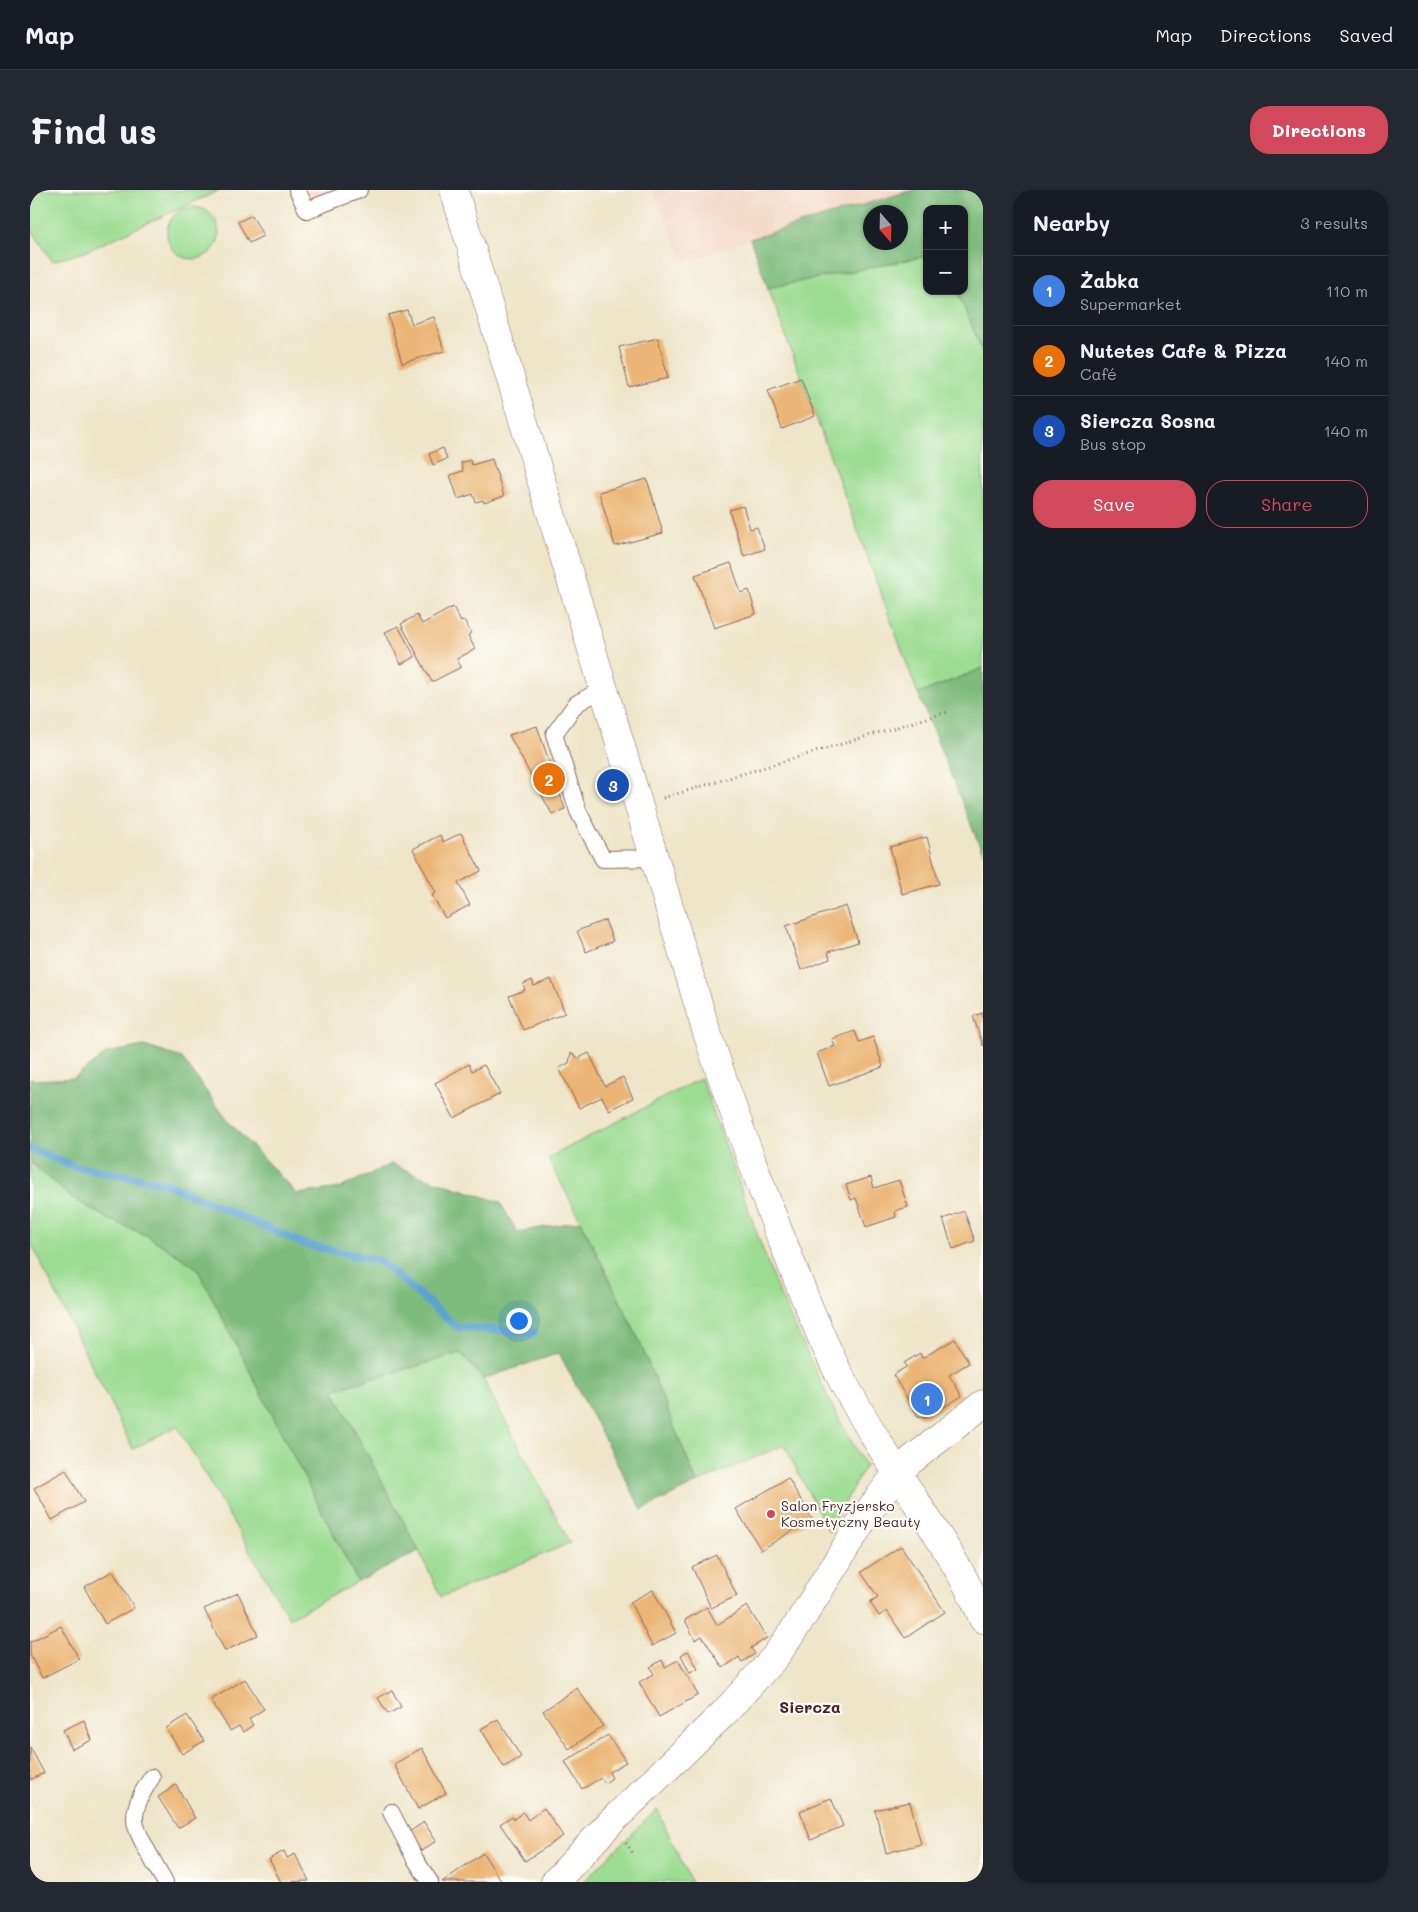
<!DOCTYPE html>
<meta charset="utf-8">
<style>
body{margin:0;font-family:Mali,sans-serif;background:#242831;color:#f1f3f6}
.controls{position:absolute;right:15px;top:15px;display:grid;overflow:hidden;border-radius:10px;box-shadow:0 1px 4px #0004}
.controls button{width:45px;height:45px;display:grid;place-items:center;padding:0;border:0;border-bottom:1px solid #363941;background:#171b24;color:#f1f3f6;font:25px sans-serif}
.compass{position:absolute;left:833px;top:15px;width:45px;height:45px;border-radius:50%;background:#171b24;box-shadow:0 1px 4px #0004;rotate:160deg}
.you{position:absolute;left:488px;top:1130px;width:18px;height:18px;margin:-12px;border:4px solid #fff;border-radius:50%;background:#1a73e8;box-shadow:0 0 0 8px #1a73e833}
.badge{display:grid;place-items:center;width:32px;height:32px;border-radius:50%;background:#d1495b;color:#fff;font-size:16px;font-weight:700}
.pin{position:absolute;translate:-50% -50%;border:2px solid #fff;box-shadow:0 1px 5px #0006}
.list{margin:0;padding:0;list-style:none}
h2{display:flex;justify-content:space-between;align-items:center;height:65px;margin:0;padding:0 20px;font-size:21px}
h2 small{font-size:16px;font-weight:400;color:#9ea1a6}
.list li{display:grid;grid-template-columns:32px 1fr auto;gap:15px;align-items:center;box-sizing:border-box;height:70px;padding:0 20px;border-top:1px solid #363941}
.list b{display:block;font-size:19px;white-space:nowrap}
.list p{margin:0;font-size:16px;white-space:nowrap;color:#9ea1a6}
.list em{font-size:16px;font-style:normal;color:#9ea1a6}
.actions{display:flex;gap:10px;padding:15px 20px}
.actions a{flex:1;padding:11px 0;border:1px solid #d1495b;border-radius:20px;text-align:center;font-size:18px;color:#d1495b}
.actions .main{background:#d1495b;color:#fff}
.map{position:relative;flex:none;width:953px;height:1692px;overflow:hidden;border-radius:20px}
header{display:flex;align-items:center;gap:30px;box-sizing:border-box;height:70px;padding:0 25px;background:#171b24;border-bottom:1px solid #363941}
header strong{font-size:24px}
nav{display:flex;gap:28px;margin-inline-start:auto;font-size:18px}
.intro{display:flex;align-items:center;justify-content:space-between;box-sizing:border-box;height:120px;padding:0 30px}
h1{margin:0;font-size:35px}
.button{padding:12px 22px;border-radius:20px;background:#d1495b;color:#fff;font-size:18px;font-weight:700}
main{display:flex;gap:30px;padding:0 30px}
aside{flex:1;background:#171b24;border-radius:20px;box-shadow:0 1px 4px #0004}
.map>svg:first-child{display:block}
</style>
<header>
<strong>Map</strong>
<nav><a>Map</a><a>Directions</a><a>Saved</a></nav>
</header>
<div class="intro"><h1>Find us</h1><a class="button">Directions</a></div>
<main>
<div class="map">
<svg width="953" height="1692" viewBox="0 0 953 1692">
<rect width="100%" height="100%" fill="#fdfcf7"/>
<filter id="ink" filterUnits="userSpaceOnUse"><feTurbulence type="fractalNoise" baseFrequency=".02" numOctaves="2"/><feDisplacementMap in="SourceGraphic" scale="10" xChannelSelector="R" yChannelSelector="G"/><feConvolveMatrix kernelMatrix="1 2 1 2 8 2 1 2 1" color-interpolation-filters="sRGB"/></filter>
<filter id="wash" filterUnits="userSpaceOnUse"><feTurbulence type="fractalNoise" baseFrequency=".0096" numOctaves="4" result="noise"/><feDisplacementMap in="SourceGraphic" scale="20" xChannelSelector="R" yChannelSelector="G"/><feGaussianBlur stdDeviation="1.12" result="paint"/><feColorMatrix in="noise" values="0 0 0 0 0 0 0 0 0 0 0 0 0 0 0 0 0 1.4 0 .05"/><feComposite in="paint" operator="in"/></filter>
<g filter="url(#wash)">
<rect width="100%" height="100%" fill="#eee5c8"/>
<path fill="#f3d4bf" d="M276,0H304L280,9Z
M623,0H883L720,49L655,72Z"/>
<path fill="#9ddd93" stroke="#747e5f" d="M0,0H190L52,63L22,71L0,37Z
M137 43a26 26 0 1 1 52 0a26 26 0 1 1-52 0Z
M897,66V101H927L953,163V478L888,504L738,98Z
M671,888L747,1099L805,1222L835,1276L799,1342L754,1255L667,1293L607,1146L551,1031L518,968Z
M0,972L41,1007L78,1029L118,1046L167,1078L328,1392L259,1428L147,1236L103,1259L0,1051Z
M431,1163L453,1189L540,1353L411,1407L389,1361L303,1200Z
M627,1619L661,1692H553Z"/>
<path fill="#7ebc7d" stroke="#646e54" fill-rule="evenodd" d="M883,0H953V163L927,101H934V19H897V66L738,98L720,49ZM841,22H871V52H841Z
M953,478V664L888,504Z
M114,856L152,868L198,931L267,1004L310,998L361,974L390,986L470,1012L487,1042L551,1031L607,1146L667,1293L612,1320L529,1163L453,1189L431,1163L303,1200L389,1361L328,1392L167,1078L118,1046L78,1029L41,1007L0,972V888L5,890L44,888L77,863Z"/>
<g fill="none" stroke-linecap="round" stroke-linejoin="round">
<path stroke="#5ca3d2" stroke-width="8" d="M0,959L44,976L135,993L274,1054L350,1071L427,1137L504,1143"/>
</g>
<g id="blocks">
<path fill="#ebb575" d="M222,25L233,46L219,53L208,32Z
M377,120L382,134L404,127L414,161L372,173L358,125Z
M628,148L638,188L599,197L589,157Z
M771,188L785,226L752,239L738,200Z
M413,258L417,269L403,275L399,264Z
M462,269L474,306L454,313L453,310L446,312L443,304L428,309L420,285L433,281L431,273L440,270L442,275Z
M617,289L633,343L585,356L569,302Z
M713,316L720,339L727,337L735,359L714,366L699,320Z
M701,373L711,403L719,400L726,424L684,438L665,385Z
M423,417L431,432L434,430L441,443L438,445L445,459L427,469L431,477L402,492L371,434L387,425L392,434Z
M368,436L385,467L371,474L355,442Z
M507,536L535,619L522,624L479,545Z
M431,643L451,681L428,693L440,715L415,728L402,705L406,703L383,659L410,645L413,652Z
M897,647L909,694L872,704L860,657Z
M816,716L828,752L798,762L800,769L771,780L756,736Z
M575,730L583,751L556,762L547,741Z
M521,789L535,823L493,840L479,806L495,800L493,794L502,790L504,796Z
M953,823V856L943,826Z
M825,841L829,852L843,847L853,877L799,896L787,863L805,856L802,849Z
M541,863L549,868L559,863L575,896L593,887L603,908L579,920L572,907L549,918L529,878L539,873Z
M439,874L442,881L454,875L470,904L424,928L405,893Z
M841,987L844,998L869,990L878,1017L865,1021L866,1027L836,1037L826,1008L821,1010L816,995Z
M934,1021L945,1051L923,1059L913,1029Z
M925,1149L939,1173L919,1185L932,1206L896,1228L888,1226L863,1185L876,1177L874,1173L890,1163L892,1168Z
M36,1280L54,1312L22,1330L4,1298Z
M758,1288L782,1329L731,1360L706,1319Z
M871,1356L915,1422L875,1448L857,1421L849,1426L840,1412L848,1407L831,1382Z
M687,1365L707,1406L681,1418L662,1377Z
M83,1381L104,1418L75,1434L54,1397Z
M623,1400L646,1443L622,1456L600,1412Z
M208,1403L228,1445L195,1461L174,1419Z
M717,1416L737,1448L721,1458L725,1464L712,1472L709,1467L693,1478L672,1446L665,1450L655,1430L677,1417L687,1435Z
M31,1436L49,1469L12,1488L0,1465V1452Z
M658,1461L668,1479L660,1483L651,1465Z
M632,1470L635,1477L648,1470L668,1505L629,1527L609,1492L624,1484L620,1477Z
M215,1489L234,1519L219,1529L223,1535L213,1542L209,1536L200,1541L181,1510Z
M547,1498L573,1536L539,1559L513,1521Z
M362,1500L371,1517L358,1524L348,1508Z
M157,1525L174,1551L152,1564L136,1538Z
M468,1529L491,1567L474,1577L451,1539Z
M54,1530L62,1550L42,1559L33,1540Z
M578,1545L596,1572L579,1582L582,1588L575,1593L571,1588L552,1599L535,1572Z
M0,1557L14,1583L0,1590Z
M392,1558L416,1603L388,1619L364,1574Z
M146,1595L165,1628L148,1638L128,1607Z
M801,1608L813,1636L781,1650L770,1621Z
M880,1612L891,1654L856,1663L845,1620Z
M514,1618L533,1646L495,1671L470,1634L482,1626L484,1629L493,1622L498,1630Z
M394,1632L406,1651L391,1661L379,1642Z
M254,1661L257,1668L265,1664L279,1691L251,1692L239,1669Z
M453,1663L471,1691L470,1692H412Z"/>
</g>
</g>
<g filter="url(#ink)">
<use href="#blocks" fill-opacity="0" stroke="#836462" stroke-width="1"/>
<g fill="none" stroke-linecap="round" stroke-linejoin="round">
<defs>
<path id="lane" d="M267,0L277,20L329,0
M574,498L546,514L524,544L548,621L573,669L625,668
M122,1587C114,1599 104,1615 105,1630C105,1643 128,1679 135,1692
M361,1622L385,1669L400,1692"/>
<path id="street" d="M867,1283L879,1272L953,1214"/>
<path id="secondary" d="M424,0L676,840C701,915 727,988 756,1060C773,1104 790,1147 811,1188C837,1237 868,1284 898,1330C918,1362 939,1394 953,1429
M525,1692L579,1634L694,1523L745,1467L768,1434L834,1328L867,1283"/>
</defs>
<use href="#lane" stroke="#836462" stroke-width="18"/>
<use href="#street" stroke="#836462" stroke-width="29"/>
<use href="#secondary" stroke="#836462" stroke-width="29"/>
<path stroke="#836462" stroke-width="3" stroke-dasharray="1 4" stroke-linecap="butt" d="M633,608L917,522
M596,1653L604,1665"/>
<use href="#lane" stroke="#fff" stroke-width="16"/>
<use href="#street" stroke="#fff" stroke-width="28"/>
<use href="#secondary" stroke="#fff" stroke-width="28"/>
</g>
</g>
<circle fill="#d1495b" stroke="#fdfcf7" stroke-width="2" cx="741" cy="1324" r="5"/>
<g text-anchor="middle" stroke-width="4.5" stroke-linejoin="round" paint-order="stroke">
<g font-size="14" fill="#4a1f2b" stroke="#fdfcf7" text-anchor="start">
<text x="751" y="1321">Salon Fryzjersko<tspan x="751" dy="16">Kosmetyczny Beauty</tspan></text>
</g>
<g font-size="16" font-weight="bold" fill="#4a1f2b" stroke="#fdfcf7">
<text x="780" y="1523">Siercza</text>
</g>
</g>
</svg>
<div class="controls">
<button>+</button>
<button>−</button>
</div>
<svg class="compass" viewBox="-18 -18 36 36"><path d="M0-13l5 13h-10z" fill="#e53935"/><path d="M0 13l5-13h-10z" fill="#9ea1a6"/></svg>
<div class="you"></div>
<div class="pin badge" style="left:897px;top:1209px;background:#3f7fe0">1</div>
<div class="pin badge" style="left:519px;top:589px;background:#e8710a">2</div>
<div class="pin badge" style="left:583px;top:595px;background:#1a4fb4">3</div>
</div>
<aside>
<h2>Nearby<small>3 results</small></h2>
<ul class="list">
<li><span class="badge" style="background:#3f7fe0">1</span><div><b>Żabka</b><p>Supermarket</p></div><em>110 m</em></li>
<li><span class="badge" style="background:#e8710a">2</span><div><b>Nutetes Cafe &amp; Pizza</b><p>Café</p></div><em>140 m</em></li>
<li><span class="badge" style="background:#1a4fb4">3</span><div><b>Siercza Sosna</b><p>Bus stop</p></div><em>140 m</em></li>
</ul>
<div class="actions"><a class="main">Save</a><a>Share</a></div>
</aside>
</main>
